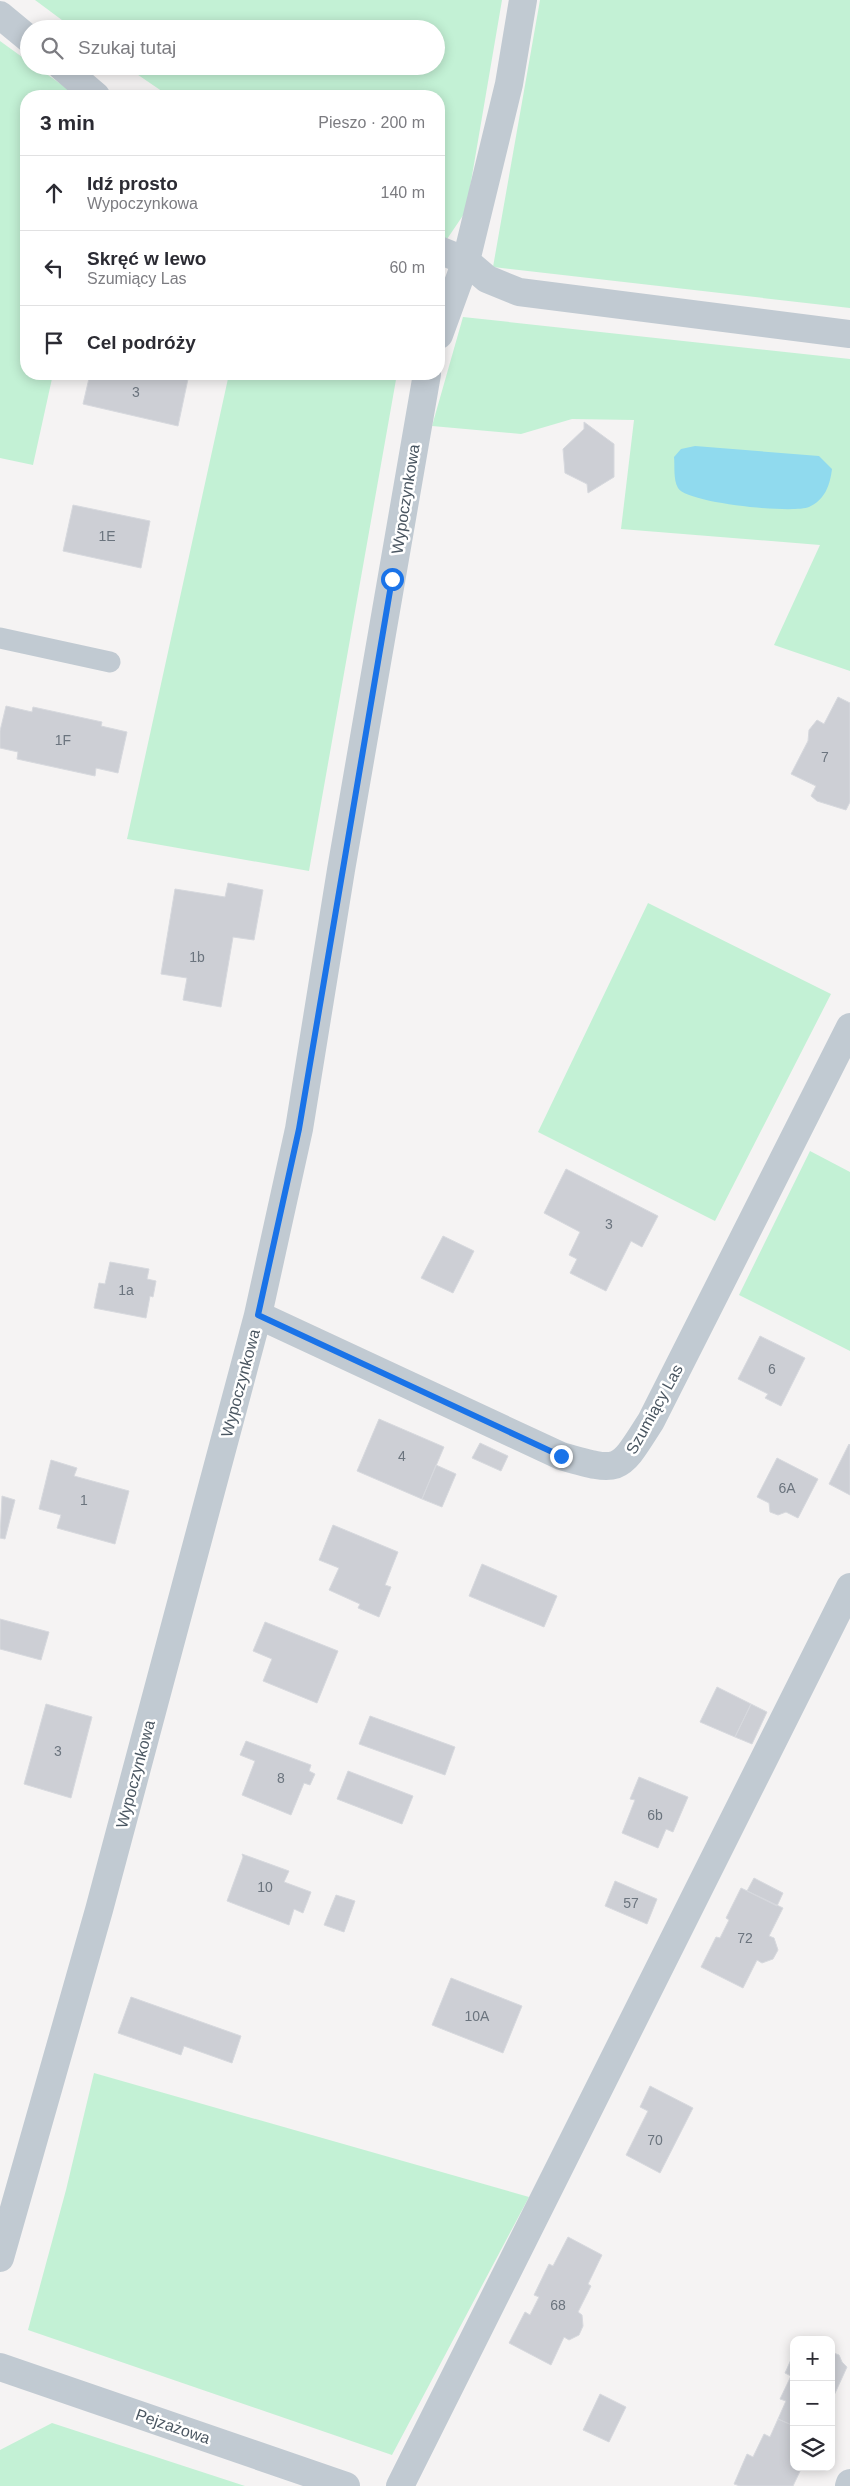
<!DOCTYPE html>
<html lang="pl">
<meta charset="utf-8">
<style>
body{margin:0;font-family:Arial,sans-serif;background:#f7f7f7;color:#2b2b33}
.controls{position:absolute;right:15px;bottom:15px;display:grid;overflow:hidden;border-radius:10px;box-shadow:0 2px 12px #0003}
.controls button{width:45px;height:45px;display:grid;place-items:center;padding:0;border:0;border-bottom:1px solid #e1e1e2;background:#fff;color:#2b2b33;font:25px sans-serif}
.stop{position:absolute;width:15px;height:15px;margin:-11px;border:4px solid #1a73e8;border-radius:50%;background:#fff}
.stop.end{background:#1a73e8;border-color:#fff;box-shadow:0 1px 5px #0008}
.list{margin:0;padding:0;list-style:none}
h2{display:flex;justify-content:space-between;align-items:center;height:65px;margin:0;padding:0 20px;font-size:21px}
h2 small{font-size:16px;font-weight:400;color:#7c7c81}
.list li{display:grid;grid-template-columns:32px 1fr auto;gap:15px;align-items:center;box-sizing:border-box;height:75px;padding:0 20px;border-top:1px solid #e1e1e2}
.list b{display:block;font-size:19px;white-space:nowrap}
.list p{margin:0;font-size:16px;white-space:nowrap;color:#7c7c81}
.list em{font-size:16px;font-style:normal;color:#7c7c81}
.icon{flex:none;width:28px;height:28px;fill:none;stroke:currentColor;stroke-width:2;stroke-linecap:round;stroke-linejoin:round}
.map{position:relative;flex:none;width:850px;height:2486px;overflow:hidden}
.search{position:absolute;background:#fff;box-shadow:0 2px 12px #0003;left:20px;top:20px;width:425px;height:55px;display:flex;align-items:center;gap:12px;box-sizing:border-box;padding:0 18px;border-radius:28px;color:#7c7c81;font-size:19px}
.panel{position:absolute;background:#fff;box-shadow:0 2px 12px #0003;left:20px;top:90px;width:425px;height:290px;border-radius:20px}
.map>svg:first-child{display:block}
</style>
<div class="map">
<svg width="850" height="2486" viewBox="0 0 850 2486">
<rect width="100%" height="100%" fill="#f5f3f3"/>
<path fill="#c3f1d5" d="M35,0H502L466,211L445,242L439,239V96H169L125,66H436V29H74Z
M540,0H850V308L493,267Z
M0,41L29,62V66H35L78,96H26V374H53L33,465L0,458Z
M463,317L850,359V671L774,645L820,545L621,529L634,420L572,419L521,434L432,426Z
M229,374H397L309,871L127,839Z
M648,903L831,994L715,1221L538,1132Z
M810,1151L850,1172V1351L739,1295Z
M94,2073L529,2197L392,2455L28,2330L66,2190Z
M52,2423L245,2486H0V2450Z"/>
<path fill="#90daee" d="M695,446L819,456L832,469C830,485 825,500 809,507C792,514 686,503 678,488C673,479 675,466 674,457L681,449Z"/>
<path fill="#cdcfd5" stroke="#d7d9de" d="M90,374H165L188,379L178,426L83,404Z
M584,422L614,444V477L588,493L587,484L565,473L563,449L584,429Z
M73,505L150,521L141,568L63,551Z
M838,697L850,703V802L846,810L817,801L811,796L816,786L791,774L808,741L809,730L817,720L824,724Z
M6,706L32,712L33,707L102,722L101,726L127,732L118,773L96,768L95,776L17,759L18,752L0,748V731Z
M228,883L263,890L254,940L233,937L221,1007L183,1000L187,978L161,974L175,889L225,897Z
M566,1169L658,1216L642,1247L631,1241L606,1291L570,1273L577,1259L569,1255L580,1232L544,1213Z
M443,1236L474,1251L453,1293L421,1278Z
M110,1262L149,1269L147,1279L156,1281L153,1297L150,1296L146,1318L94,1308L99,1283L105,1284Z
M760,1336L805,1358L781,1406L765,1398L768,1394L738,1379Z
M379,1419L444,1447L422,1499L357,1471Z
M480,1443L508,1456L501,1471L472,1458Z
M849,1444L850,1445V1495L829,1484Z
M777,1458L818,1479L798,1518L786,1512L778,1515L770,1512L769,1503L757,1497Z
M51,1460L77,1468L74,1476L129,1491L115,1544L57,1528L61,1515L39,1509Z
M436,1465L456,1474L442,1507L422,1499Z
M2,1496L15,1500L5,1539L0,1538Z
M333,1525L398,1552L385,1585L391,1587L379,1617L358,1608L360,1604L329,1590L339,1568L319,1560Z
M482,1564L557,1596L544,1627L469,1596Z
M0,1619L49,1632L41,1660L0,1649Z
M265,1622L338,1651L317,1703L263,1681L272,1659L253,1651Z
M717,1687L751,1704L735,1737L700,1722Z
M46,1704L92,1717L71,1798L24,1784Z
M751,1704L767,1712L752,1744L735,1737Z
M370,1716L455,1747L445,1775L359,1744Z
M246,1741L311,1765L309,1771L315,1774L310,1785L304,1783L291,1815L242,1795L255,1761L240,1755Z
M348,1771L413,1796L402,1824L337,1799Z
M639,1777L688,1797L673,1832L666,1829L658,1848L622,1833L635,1800L630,1799Z
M242,1854L289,1871L284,1882L311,1892L303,1913L294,1909L289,1925L227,1901L243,1857Z
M754,1878L783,1893L777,1906L747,1891Z
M615,1881L657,1899L647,1924L605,1906Z
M741,1888L783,1908L769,1936L774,1938L778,1950L773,1959L762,1963L757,1960L743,1988L701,1967L716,1937L720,1938L729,1920L726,1918Z
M336,1895L355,1901L344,1932L324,1925Z
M451,1978L522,2006L503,2053L432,2025Z
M131,1997L241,2036L232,2063L184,2046L181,2055L118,2033Z
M650,2086L693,2108L660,2173L626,2155L648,2111L640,2107Z
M568,2237L602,2255L588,2284L591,2286L578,2312L582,2315L583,2326L579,2335L569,2340L564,2337L551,2365L509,2343L525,2312L530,2315L539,2297L534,2295L549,2264L553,2266Z
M831,2352L839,2355L842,2362L847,2367L831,2402Z
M794,2353V2426L778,2419L786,2401L780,2399L791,2376L785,2373Z
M600,2394L626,2407L609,2442L583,2430Z
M778,2419L794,2426V2467H802L793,2486H740L734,2484L747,2454L753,2457L764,2434L770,2437Z"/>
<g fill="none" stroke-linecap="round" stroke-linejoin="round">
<path stroke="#c1cad2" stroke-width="21" d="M0,638L110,662"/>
<path stroke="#c1cad2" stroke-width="28" d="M0,15L29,39
M61,66L96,96
M439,250L466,261L487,279L519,292L850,334
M439,335L466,261L509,84L523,0
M258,1315L561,1456C621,1473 618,1473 651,1421L850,1027
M0,2258L99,1910L258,1315L299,1129L341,870L427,374
M0,2367L346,2486
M400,2486L850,1587
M849,2486L850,2483"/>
</g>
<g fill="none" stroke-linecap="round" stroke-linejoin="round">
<path stroke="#1a73e8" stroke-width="6" d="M392,579L299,1129L258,1315L561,1456"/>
</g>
<g text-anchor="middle" stroke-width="5" stroke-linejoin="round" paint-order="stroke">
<g font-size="14" fill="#6b747e">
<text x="136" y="397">3</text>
<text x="107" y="541">1E</text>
<text x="63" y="745">1F</text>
<text x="825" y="762">7</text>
<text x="197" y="962">1b</text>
<text x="609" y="1229">3</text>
<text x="126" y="1295">1a</text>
<text x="772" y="1374">6</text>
<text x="402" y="1461">4</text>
<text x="787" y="1493">6A</text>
<text x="84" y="1505">1</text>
<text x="58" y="1756">3</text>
<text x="281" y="1783">8</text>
<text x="655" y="1820">6b</text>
<text x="265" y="1892">10</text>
<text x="631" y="1908">57</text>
<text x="745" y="1943">72</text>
<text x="477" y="2021">10A</text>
<text x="655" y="2145">70</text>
<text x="558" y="2310">68</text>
</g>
<g font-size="16" fill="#4a5661" stroke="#fff">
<text transform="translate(405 499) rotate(-81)" y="6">Wypoczynkowa</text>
<text transform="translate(240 1383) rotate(-75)" y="6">Wypoczynkowa</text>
<text transform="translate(654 1409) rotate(-61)" y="6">Szumiący Las</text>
<text transform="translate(135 1774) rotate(-75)" y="6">Wypoczynkowa</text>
<text transform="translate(173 2426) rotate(19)" y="6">Pejzażowa</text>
</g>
</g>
</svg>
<div class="controls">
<button>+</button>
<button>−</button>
<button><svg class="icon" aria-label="layers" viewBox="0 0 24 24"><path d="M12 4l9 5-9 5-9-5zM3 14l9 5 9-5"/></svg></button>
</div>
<div class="stop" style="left:392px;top:579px"></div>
<div class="stop end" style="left:561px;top:1456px"></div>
<div class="search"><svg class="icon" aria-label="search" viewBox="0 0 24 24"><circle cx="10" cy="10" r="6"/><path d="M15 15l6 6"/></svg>Szukaj tutaj</div>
<section class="panel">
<h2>3 min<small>Pieszo · 200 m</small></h2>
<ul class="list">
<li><svg class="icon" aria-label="ahead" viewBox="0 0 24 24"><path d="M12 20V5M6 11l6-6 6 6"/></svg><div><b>Idź prosto</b><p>Wypoczynkowa</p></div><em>140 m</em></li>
<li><svg class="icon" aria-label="left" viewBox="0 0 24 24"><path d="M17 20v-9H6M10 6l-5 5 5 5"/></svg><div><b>Skręć w lewo</b><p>Szumiący Las</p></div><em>60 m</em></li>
<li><svg class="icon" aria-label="arrive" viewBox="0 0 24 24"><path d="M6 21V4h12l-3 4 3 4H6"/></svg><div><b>Cel podróży</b></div></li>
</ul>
</section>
</div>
